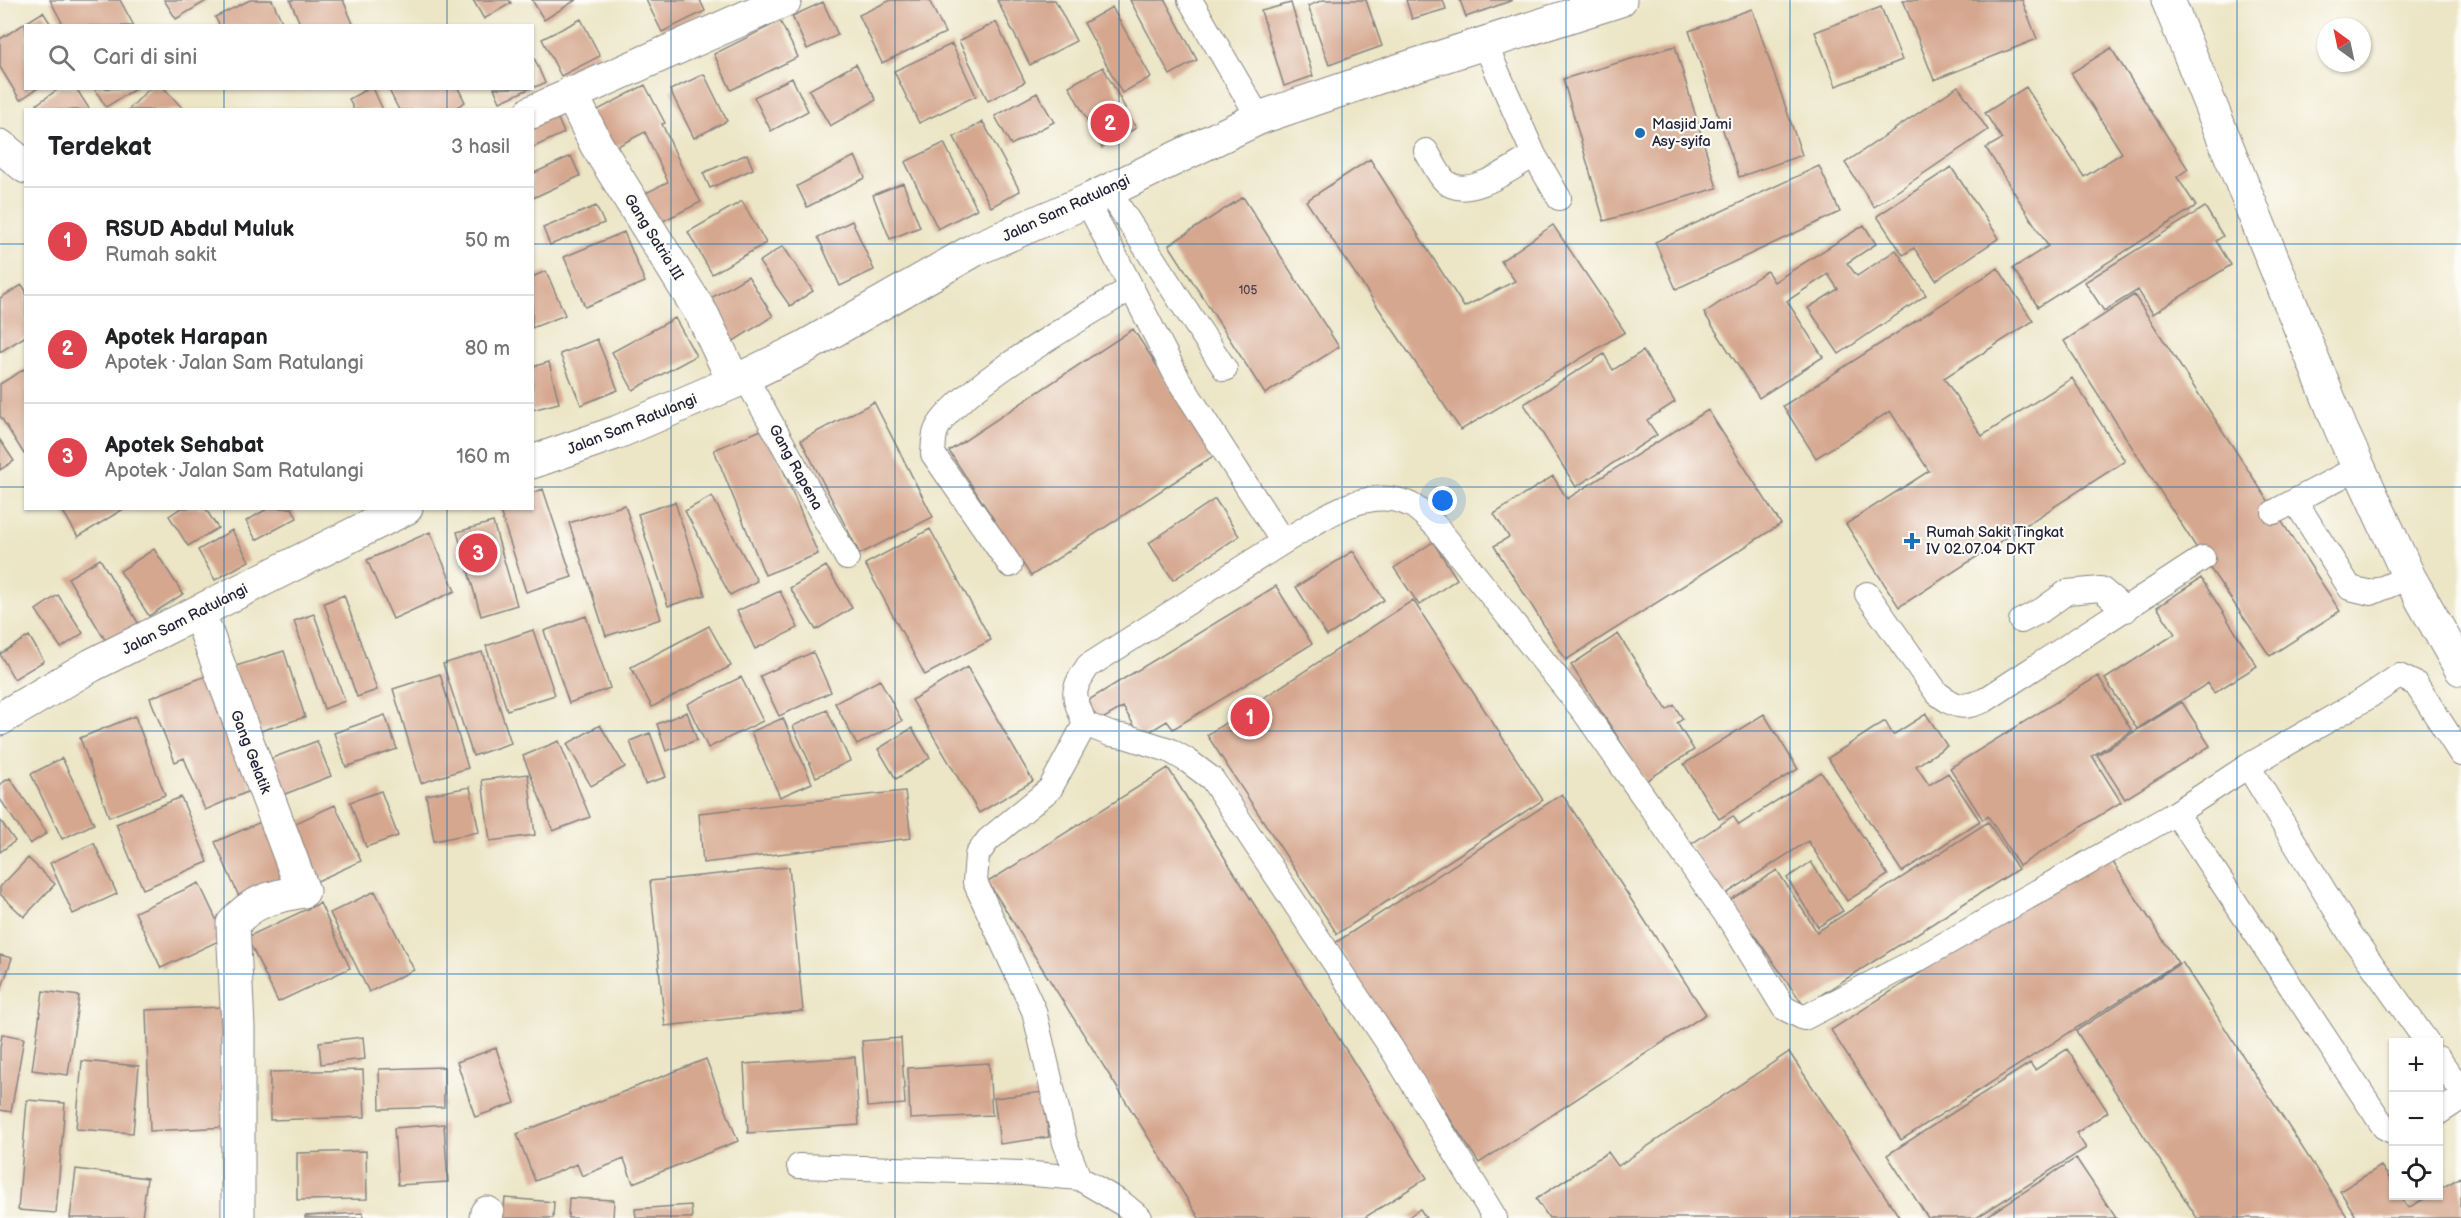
<!DOCTYPE html>
<html lang="id">
<meta charset="utf-8">
<style>
body{margin:0;font-family:"Balsamiq Sans",sans-serif;background:#f6f6f6;color:#202124}
.controls{position:absolute;right:18px;bottom:18px;display:grid;overflow:hidden;border-radius:0px;box-shadow:0 2px 4px #0004}
.controls button{width:54px;height:54px;display:grid;place-items:center;padding:0;border:0;border-bottom:2px solid #e0e0e0;background:#fff;color:#202124;font:30px sans-serif}
.compass{position:absolute;left:2317px;top:18px;width:54px;height:54px;border-radius:50%;background:#fff;box-shadow:0 2px 4px #0004;rotate:327deg}
.you{position:absolute;left:1443px;top:501px;width:21px;height:21px;margin:-15px;border:4px solid #fff;border-radius:50%;background:#1a73e8;box-shadow:0 0 0 9px #1a73e833}
.badge{display:grid;place-items:center;width:39px;height:39px;border-radius:50%;background:#b45309;color:#fff;font-size:20px;font-weight:700}
.pin{position:absolute;translate:-50% -50%;border:3px solid #fff;box-shadow:0 2px 6px #0006}
.list{margin:0;padding:0;list-style:none}
h2{display:flex;justify-content:space-between;align-items:center;height:78px;margin:0;padding:0 24px;font-size:26px}
h2 small{font-size:20px;font-weight:400;color:#757577}
.list li{display:grid;grid-template-columns:39px 1fr auto;gap:18px;align-items:center;box-sizing:border-box;height:108px;padding:0 24px;border-top:2px solid #e0e0e0}
.list b{display:block;font-size:22px;white-space:nowrap}
.list p{margin:0;font-size:20px;white-space:nowrap;color:#757577}
.list em{font-size:20px;font-style:normal;color:#757577}
.icon{flex:none;width:33px;height:33px;fill:none;stroke:currentColor;stroke-width:2;stroke-linecap:round;stroke-linejoin:round}
.map{position:relative;flex:none;width:2461px;height:1218px;overflow:hidden}
.search{position:absolute;background:#fff;box-shadow:0 2px 4px #0004;left:24px;top:24px;width:510px;height:66px;display:flex;align-items:center;gap:15px;box-sizing:border-box;padding:0 21px;border-radius:0px;color:#757577;font-size:22px}
.panel{position:absolute;background:#fff;box-shadow:0 2px 4px #0004;left:24px;top:108px;width:510px;height:402px;border-radius:0px}
.map>svg:first-child{display:block}
</style>
<div class="map">
<svg width="2461" height="1218" viewBox="0 0 2461 1218">
<rect width="100%" height="100%" fill="#fdfcf7"/>
<filter id="ink" filterUnits="userSpaceOnUse"><feTurbulence type="fractalNoise" baseFrequency=".0167" numOctaves="2"/><feDisplacementMap in="SourceGraphic" scale="12" xChannelSelector="R" yChannelSelector="G"/><feConvolveMatrix kernelMatrix="1 2 1 2 8 2 1 2 1" color-interpolation-filters="sRGB"/></filter>
<filter id="wash" filterUnits="userSpaceOnUse"><feTurbulence type="fractalNoise" baseFrequency=".008" numOctaves="4" result="noise"/><feDisplacementMap in="SourceGraphic" scale="24" xChannelSelector="R" yChannelSelector="G"/><feGaussianBlur stdDeviation="1.35" result="paint"/><feColorMatrix in="noise" values="0 0 0 0 0 0 0 0 0 0 0 0 0 0 0 0 0 1.4 0 .05"/><feComposite in="paint" operator="in"/></filter>
<g filter="url(#wash)">
<rect width="100%" height="100%" fill="#ece5c6"/>
<g id="blocks">
<path fill="#d6a78f" d="M50,0H120L134,26H64Z
M164,0H208L176,19Z
M250,0H272L284,26H220L215,17Z
M290,0H343L354,26H301Z
M473,0H509L511,3L484,19Z
M532,0H576L544,20Z
M646,0H700L705,11L662,32Z
M891,0H929L945,33L882,63L859,15Z
M997,0H1055L1076,41L1030,65Z
M1130,0H1165L1197,60L1170,75Z
M1323,0H1366L1382,46L1329,65L1308,6Z
M1406,0H1443L1446,9L1412,19Z
M1460,0H1513L1466,17Z
M1903,0H2022L2037,39L1934,80Z
M823,2L838,35L807,49L792,16Z
M1291,3L1313,76L1284,86L1261,11Z
M1112,7L1151,77L1122,93L1084,23Z
M1881,7L1902,60L1836,86L1815,32Z
M1752,9L1802,155L1739,177L1689,31Z
M43,12L52,26H26V88H38L20,100L0,67V39Z
M581,19L600,56L561,76L542,39Z
M780,21L798,57L731,90L714,54Z
M996,22L1025,82L988,101L959,41Z
M952,44L976,96L919,123L894,71Z
M1675,46L1717,188L1604,221L1563,79Z
M2111,48L2188,169L2177,177L2196,206L2038,307L2013,268L2048,246L1986,148L2002,139L1985,113L2026,87L2084,177L2122,153L2071,73Z
M532,53L545,83L532,88Z
M856,64L876,100L830,126L809,90Z
M1103,67L1136,128L1102,148L1069,86Z
M704,74L727,121L694,138L670,90Z
M792,78L808,111L771,131L754,97Z
M645,85L665,123L662,124L685,174L701,202L657,224L642,195L668,182L645,132L610,150L592,113Z
M1958,86L1988,130L1874,207L1845,163Z
M60,88H76L90,110H40L37,104Z
M94,88H137L106,107Z
M150,88H164L184,110H128Z
M369,88H373L383,110H354L349,99Z
M388,88H458L465,102L452,110H399Z
M494,88H531L500,102Z
M1037,93L1054,122L1011,145L995,116Z
M554,110L564,133L532,148V120Z
M983,122L1020,191L991,207L954,137Z
M944,143L977,209L938,229L905,162Z
M747,154L753,169L710,188L703,173Z
M571,156L580,176L533,198L532,174Z
M855,156L865,178L807,207L797,186Z
M1370,159L1464,307L1515,281L1501,261L1553,225L1625,332L1461,430L1306,201Z
M1819,166L1840,212L1676,289L1655,242Z
M1951,167L1999,238L1936,280L1914,248L1903,255L1877,216Z
M903,183L920,227L890,239L873,195Z
M1243,197L1339,347L1265,394L1169,245Z
M742,201L766,243L712,274L688,232Z
M596,206L604,223L550,245L543,228Z
M2205,207L2223,236L2216,241L2231,265L2153,314L2138,290L2104,311L2085,282Z
M852,221L874,270L840,286L818,237Z
M1864,225L1876,244L1847,263L1857,276L1896,250L1926,295L1839,354L1808,308L1838,289L1828,274L1787,301L1823,357L1759,398L1704,313L1767,271L1774,282Z
M624,232L645,282L585,307L564,257Z
M783,246L813,291L790,306L759,262Z
M1998,268L2033,321L1944,378L1982,436L2072,378L2125,461L1899,607L1846,524L1929,471L1890,411L1816,458L1783,406Z
M546,271L565,315L532,328V277Z
M748,276L773,316L732,342L706,301Z
M22,285L26,291V336L0,352V298Z
M2134,295L2340,611L2270,656L2203,558L2064,341Z
M675,318L696,356L633,390L612,352Z
M1133,329L1215,455L1031,576L949,451Z
M597,339L618,390L581,405L560,354Z
M1643,351L1675,402L1647,420L1657,435L1576,487L1524,404L1604,354L1613,370Z
M549,362L559,403L532,410V367Z
M26,368V453L24,454L0,416V384Z
M874,402L933,517L860,554L801,440Z
M1708,410L1781,524L1566,660L1494,546L1509,537L1494,514L1553,476L1567,499Z
M766,428L818,554L765,575L714,450Z
M0,440L14,461L0,470Z
M543,489L572,577L526,592L499,508H532V493Z
M712,496L757,581L730,595L685,511Z
M1215,499L1239,536L1173,580L1149,543Z
M675,502L705,595L668,606L638,514Z
M625,505L661,619L606,636L569,523Z
M61,508H125L78,537Z
M181,508H205L218,528L188,546L169,516Z
M269,508H292L297,518L256,540L246,521Z
M493,522L517,605L481,616L457,532Z
M930,529L991,640L925,675L865,564Z
M232,530L249,561L215,580L198,550Z
M430,532L455,591L393,619L367,560Z
M1433,542L1457,579L1419,605L1394,568Z
M154,549L183,594L149,616L120,571Z
M1353,551L1384,600L1327,636L1296,587Z
M100,559L140,626L108,645L68,578Z
M826,566L852,608L816,630L790,588Z
M2201,578L2257,666L2214,693L2208,683L2137,729L2105,679L2175,634L2157,607Z
M1276,586L1312,644L1173,729L1167,721L1141,737L1123,707L1099,721L1087,701Z
M780,591L798,628L755,649L737,611Z
M58,595L83,633L61,648L36,610Z
M344,595L377,690L357,697L324,603Z
M1413,600L1543,800L1337,934L1207,735Z
M314,614L345,701L324,709L294,621Z
M586,616L610,688L569,703L544,631Z
M709,626L731,666L652,707L631,667Z
M533,630L555,695L507,710L486,646Z
M1618,634L1667,710L1674,705L1683,719L1677,723L1694,750L1646,781L1571,665Z
M29,636L44,661L14,679L0,654Z
M284,651L305,717L254,733L233,667Z
M482,652L511,743L473,756L443,664Z
M813,652L831,692L779,716L760,676Z
M967,667L1033,781L979,813L912,700Z
M211,674L252,790L205,810L184,758L175,762L150,698Z
M440,674L468,768L421,783L393,689Z
M2098,676L2132,731L2092,756L2121,802L2019,866L1988,816L1983,820L1950,768Z
M741,677L763,721L708,748L687,704Z
M880,680L902,721L857,745L835,703Z
M2182,702L2210,746L2125,799L2097,755Z
M827,710L850,761L816,777L793,726Z
M687,712L697,740L666,751L657,724Z
M1764,714L1798,769L1719,819L1684,764Z
M1926,714L1947,746L1916,766L1929,785L1948,773L1980,821L1902,872L1828,758L1885,721L1893,735Z
M385,715L397,749L346,767L334,733Z
M135,716L165,795L109,817L80,738Z
M783,718L812,783L780,797L751,732Z
M600,725L625,767L591,786L567,744Z
M912,728L930,758L896,779L878,749Z
M650,733L666,777L645,784L630,741Z
M317,741L331,776L275,798L262,762Z
M559,741L590,817L553,831L523,756Z
M62,758L94,824L62,839L31,774Z
M1168,768L1427,1178L1364,1218H1199L988,882Z
M1821,772L1888,875L1847,901L1808,841L1723,896L1690,845L1733,816L1739,825Z
M528,774L535,835L490,841L482,780Z
M10,778L47,833L30,844L0,799V784Z
M470,787L479,832L434,841L426,795Z
M381,791L398,836L366,847L350,802Z
M905,791L911,838L703,863L699,813Z
M1562,794L1706,1014L1479,1163L1335,943Z
M181,797L208,862L143,889L116,824Z
M335,805L361,861L313,883L287,827Z
M0,820L15,841L0,852Z
M263,821L288,878L240,899L215,842Z
M1988,822L2018,869L1804,1006L1730,900L1777,870L1817,932Z
M94,843L117,894L73,914L50,863Z
M2107,853L2178,963L1901,1140L1831,1030Z
M28,858L55,884L24,917L0,894V887Z
M1811,862L1843,911L1818,927L1787,878Z
M789,867L803,1011L665,1026L650,881Z
M199,883L225,938L161,968L135,912Z
M375,891L414,970L369,992L330,913Z
M320,903L350,968L278,1002L247,937Z
M0,955L12,958L0,993Z
M2182,962L2348,1218H2197L2076,1031Z
M43,991L79,996L68,1075L32,1070Z
M224,1007L228,1127L150,1131L146,1010Z
M2,1034L24,1038L11,1112L0,1110V1048Z
M363,1037L365,1059L321,1064L319,1042Z
M901,1038L905,1104L867,1107L862,1041Z
M496,1048L515,1103L475,1117L457,1062Z
M2067,1049L2108,1112L2076,1133L2086,1148L1976,1218H1928L1887,1155L2030,1063L2035,1070Z
M1789,1052L1900,1218H1549L1536,1199L1608,1152L1618,1166Z
M855,1057L859,1125L748,1133L744,1064Z
M706,1059L738,1141L633,1183L624,1159L582,1176L577,1164L535,1181L517,1134Z
M82,1061L139,1066L133,1133L76,1129Z
M989,1063L992,1115L910,1119L908,1068Z
M444,1067V1107L380,1109L379,1069Z
M363,1070L365,1117L270,1120V1072Z
M1043,1092L1049,1137L1000,1144L994,1098Z
M27,1100L65,1103L56,1213L18,1210Z
M444,1124L448,1182L398,1185L394,1128Z
M366,1151L367,1199L297,1200V1153Z
M2076,1158L2116,1218H1984Z
M2381,1166L2394,1185V1196H2400L2408,1208L2429,1196H2438V1190L2461,1177V1218H2357L2340,1191Z
M76,1169L147,1178L142,1218H70Z
M505,1198L554,1202L553,1218H503Z
M569,1198L614,1200L613,1218H568Z
M691,1205L692,1218H636L635,1209Z
M1420,1209L1426,1218H1407Z
M363,1213V1218H305V1216Z"/>
</g>
</g>
<g filter="url(#ink)">
<use href="#blocks" fill-opacity="0" stroke="#878480" stroke-width="1.5"/>
<g fill="none" stroke-linecap="round" stroke-linejoin="round">
<defs>
<path id="service" d="M1190,0L1259,118
M1485,44L1534,155L1559,198
M1426,151C1432,160 1438,175 1446,182C1468,201 1513,167 1534,155
M1108,190L1225,369
M1087,201L1178,379L1283,542C1319,521 1367,483 1411,505C1420,510 1428,519 1436,526L1585,713L1734,926L1784,1008L1804,1018L1917,960L2176,813L2248,766L2365,699L2399,676L2416,684L2461,754
M745,377L847,558
M2295,501L2350,588L2371,593L2409,577
M2274,512L2359,467
M1283,542L1088,666C1070,693 1073,694 1085,724L1110,734L1128,737L1169,750L1188,761L1212,779L1392,1049L1495,1218
M1010,565L933,454C934,447 933,438 936,431C950,393 1091,313 1131,288
M1867,594L1937,693C1957,708 1962,709 1985,700L2203,558
M2021,621L2042,610L2067,592L2101,589L2126,610
M1085,724L1050,789L988,840L977,855L975,882L1034,1011L1065,1143L1079,1178L1123,1204L1140,1218
M2248,766L2351,935L2427,1042
M2176,813L2384,1127L2394,1132
M2438,1058L2461,1090
M2438,1113L2461,1098
M799,1166L1022,1173L1079,1178"/>
<path id="minor" d="M2168,0L2341,429L2409,577L2461,669
M571,93L596,144L703,316L734,382
M532,112L785,0
M0,146L26,167
M199,613L303,891C274,897 252,900 233,924L238,1027V1218
M486,1218L487,1213"/>
<path id="tertiary" d="M532,462L618,432L734,382L803,348L976,249L1087,201L1259,118L1397,71L1620,0
M0,719L92,665L406,508"/>
</defs>
<use href="#service" stroke="#878480" stroke-width="26"/>
<use href="#minor" stroke="#878480" stroke-width="35"/>
<use href="#tertiary" stroke="#878480" stroke-width="35"/>
<use href="#service" stroke="#fff" stroke-width="24"/>
<use href="#minor" stroke="#fff" stroke-width="33"/>
<use href="#tertiary" stroke="#fff" stroke-width="33"/>
</g>
</g>
<path fill="none" stroke="#1f6fb2" stroke-width="1.5" stroke-opacity="0.55" d="M224,0V26M447,0V26M671,0V1218M895,0V1218M1119,0V1218M1342,0V1218M1566,0V1218M1790,0V1218M2014,0V1218M2237,0V1218M224,88V110M447,88V110M0,244H26M532,244H2461M0,487H26M532,487H2461M224,508V1218M447,508V1218M0,731H2461M0,974H2461"/>
<g fill="#1f6fb2" stroke="#fdfcf7" stroke-width="2">
<circle cx="1640" cy="133" r="6"/>
<path d="M1909 532h6v6h6v6h-6v6h-6v-6h-6v-6h6z"/>
</g>
<g text-anchor="middle" stroke-width="4.5" stroke-linejoin="round" paint-order="stroke">
<g font-size="12" fill="#4f4350">
<text x="1248" y="294">105</text>
</g>
<g font-size="15" fill="#22223b" stroke="#fdfcf7" text-anchor="start">
<text x="1652" y="129">Masjid Jami<tspan x="1652" dy="17">Asy-syifa</tspan></text>
<text x="1926" y="537">Rumah Sakit Tingkat<tspan x="1926" dy="17">IV 02.07.04 DKT</tspan></text>
</g>
<g font-size="15" fill="#22223b" stroke="#fdfcf7">
<text transform="translate(1066 208) rotate(-25)" y="5">Jalan Sam Ratulangi</text>
<text transform="translate(654 237) rotate(58)" y="5">Gang Satria III</text>
<text transform="translate(632 424) rotate(-22)" y="5">Jalan Sam Ratulangi</text>
<text transform="translate(796 467) rotate(61)" y="5">Gang Rapena</text>
<text transform="translate(185 619) rotate(-27)" y="5">Jalan Sam Ratulangi</text>
<text transform="translate(251 752) rotate(69)" y="5">Gang Gelatik</text>
</g>
</g>
</svg>
<div class="controls">
<button>+</button>
<button>−</button>
<button><svg class="icon" aria-label="locate" viewBox="0 0 24 24"><circle cx="12" cy="12" r="6"/><path d="M12 2v4M12 18v4M2 12h4M18 12h4"/></svg></button>
</div>
<svg class="compass" viewBox="-18 -18 36 36"><path d="M0-13l5 13h-10z" fill="#e53935"/><path d="M0 13l5-13h-10z" fill="#757577"/></svg>
<div class="you"></div>
<div class="pin badge" style="left:1250px;top:717px;background:#e0444e">1</div>
<div class="pin badge" style="left:1110px;top:123px;background:#e0444e">2</div>
<div class="pin badge" style="left:478px;top:553px;background:#e0444e">3</div>
<div class="search"><svg class="icon" aria-label="search" viewBox="0 0 24 24"><circle cx="10" cy="10" r="6"/><path d="M15 15l6 6"/></svg>Cari di sini</div>
<section class="panel">
<h2>Terdekat<small>3 hasil</small></h2>
<ul class="list">
<li><span class="badge" style="background:#e0444e">1</span><div><b>RSUD Abdul Muluk</b><p>Rumah sakit</p></div><em>50 m</em></li>
<li><span class="badge" style="background:#e0444e">2</span><div><b>Apotek Harapan</b><p>Apotek · Jalan Sam Ratulangi</p></div><em>80 m</em></li>
<li><span class="badge" style="background:#e0444e">3</span><div><b>Apotek Sehabat</b><p>Apotek · Jalan Sam Ratulangi</p></div><em>160 m</em></li>
</ul>
</section>
</div>
